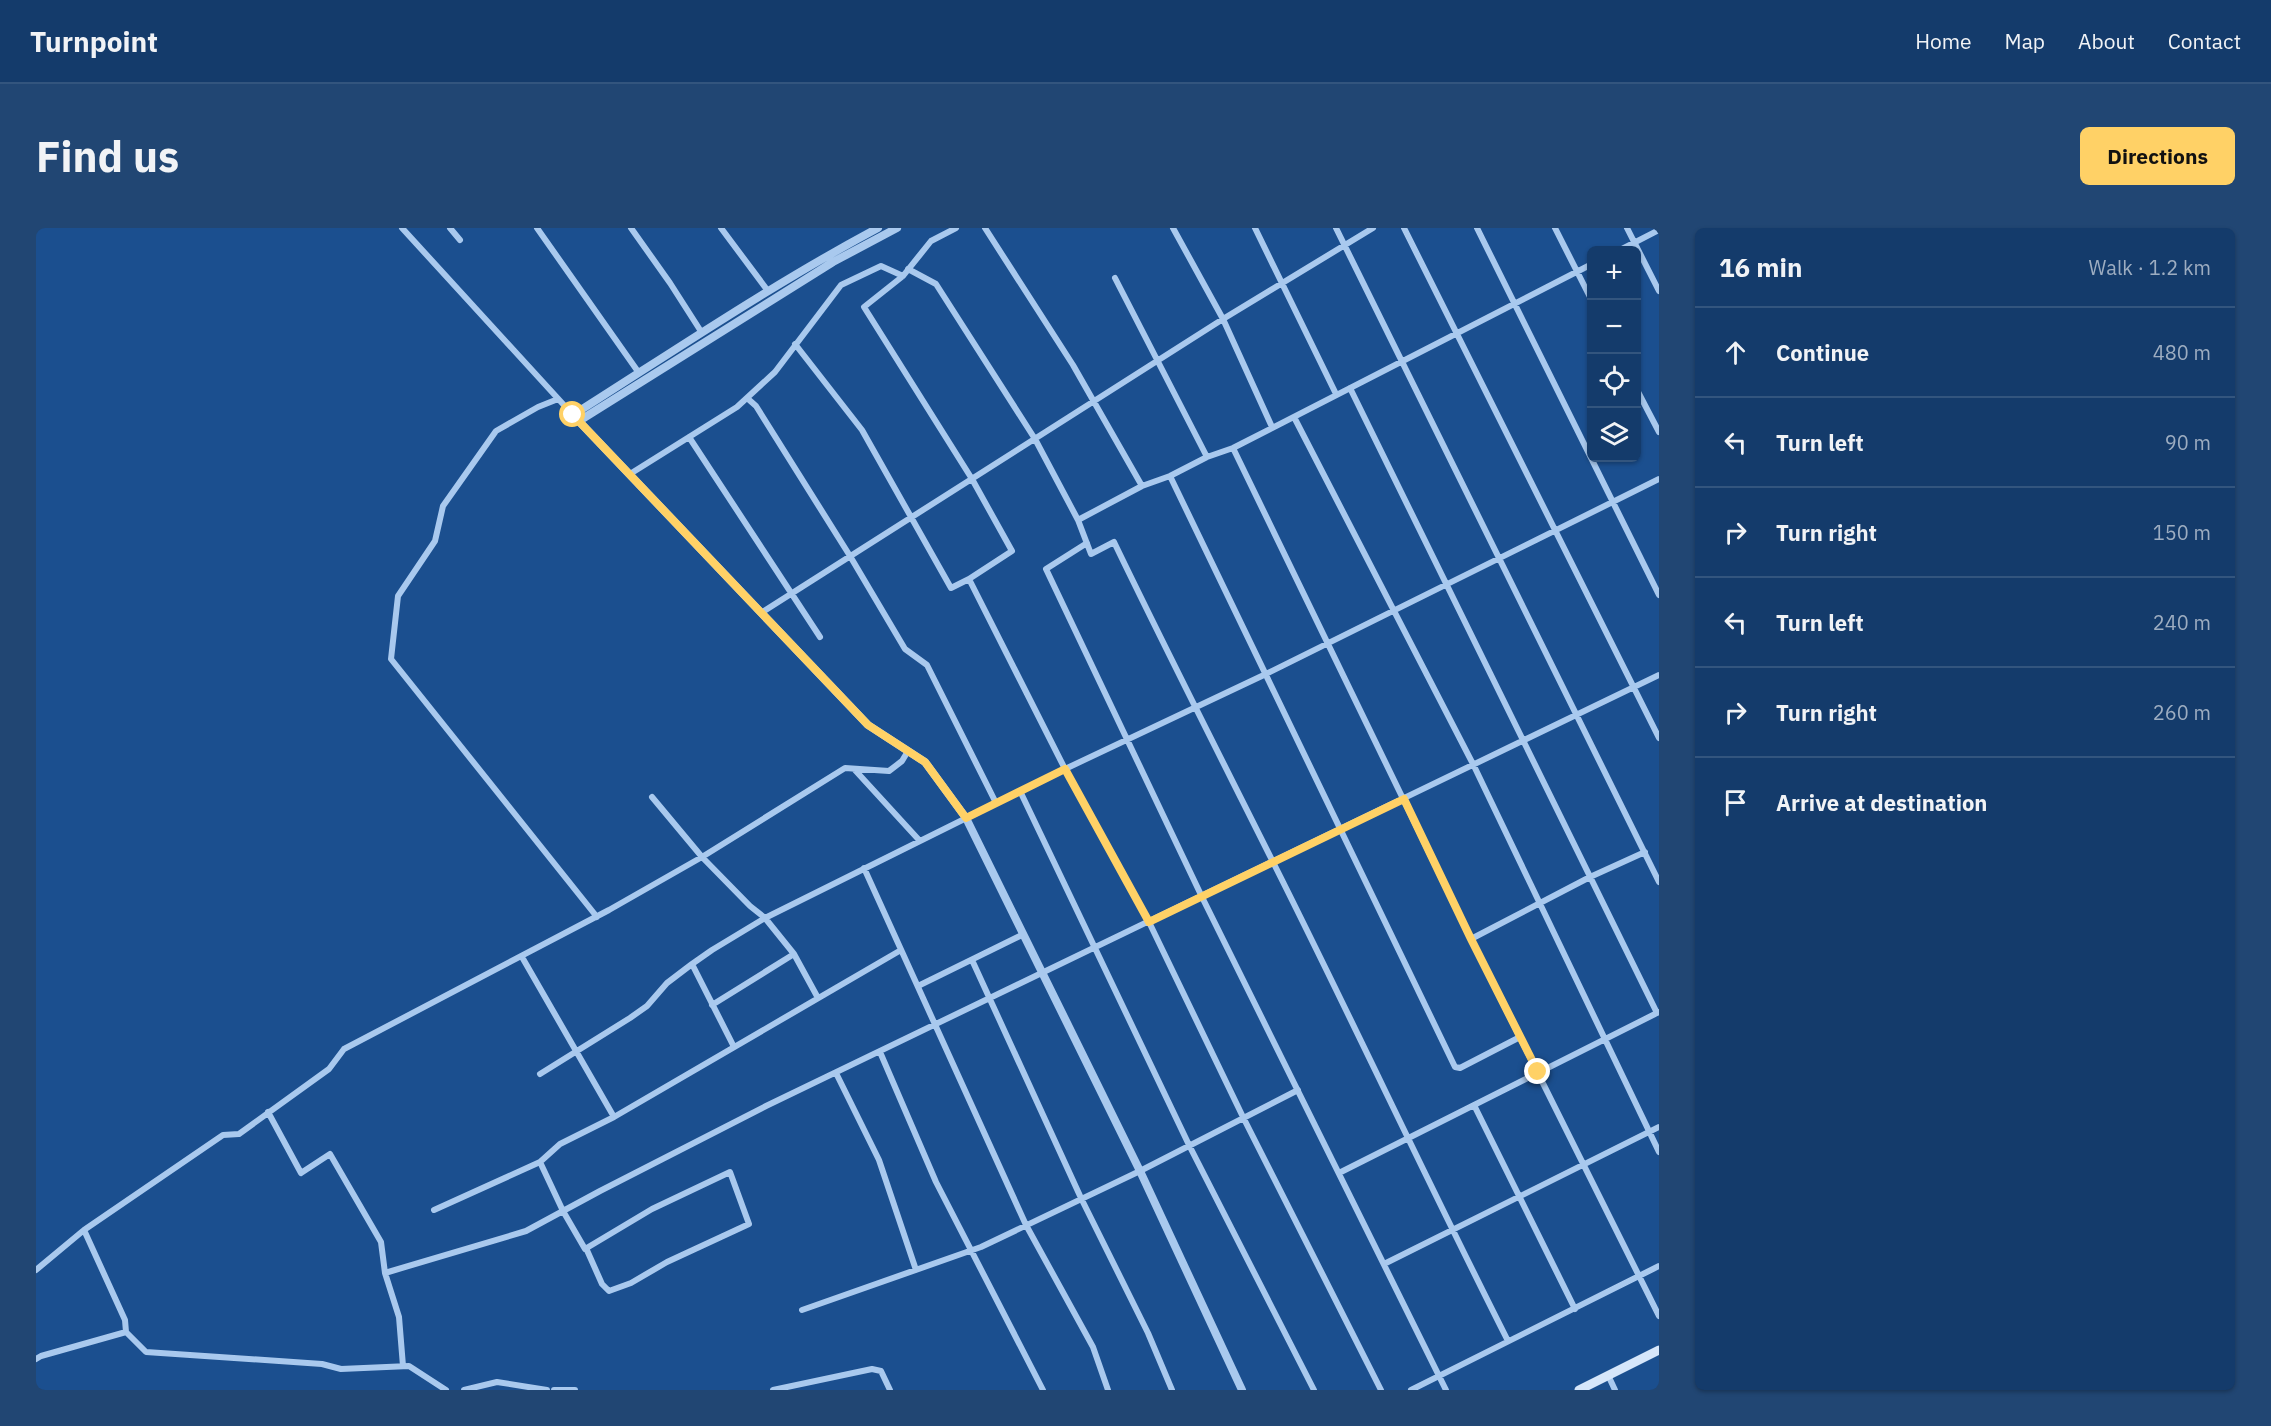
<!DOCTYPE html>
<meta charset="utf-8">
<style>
body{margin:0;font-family:"IBM Plex Sans",sans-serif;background:#214673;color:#f1f3f6}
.controls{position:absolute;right:18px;top:18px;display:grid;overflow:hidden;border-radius:9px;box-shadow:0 2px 4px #0004}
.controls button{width:54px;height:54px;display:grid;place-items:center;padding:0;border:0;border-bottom:2px solid #33557e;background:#143b6b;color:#f1f3f6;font:30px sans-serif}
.stop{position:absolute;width:18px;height:18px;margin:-14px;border:4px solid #ffd166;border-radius:50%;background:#fff}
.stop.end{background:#ffd166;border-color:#fff;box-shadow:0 2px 6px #0008}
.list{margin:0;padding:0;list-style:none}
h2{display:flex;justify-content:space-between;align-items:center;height:78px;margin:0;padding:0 24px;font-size:26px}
h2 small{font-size:20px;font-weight:400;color:#9dadc1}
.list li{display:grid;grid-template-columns:39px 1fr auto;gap:18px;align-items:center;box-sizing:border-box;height:90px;padding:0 24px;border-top:2px solid #33557e}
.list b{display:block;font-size:22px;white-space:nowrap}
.list em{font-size:20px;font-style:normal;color:#9dadc1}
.icon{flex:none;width:33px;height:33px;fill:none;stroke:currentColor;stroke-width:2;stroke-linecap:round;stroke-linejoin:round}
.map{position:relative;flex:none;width:1623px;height:1162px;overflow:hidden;border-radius:9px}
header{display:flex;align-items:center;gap:36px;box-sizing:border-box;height:84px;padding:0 30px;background:#143b6b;border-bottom:2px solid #33557e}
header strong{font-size:28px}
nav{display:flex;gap:33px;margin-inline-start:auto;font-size:21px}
.intro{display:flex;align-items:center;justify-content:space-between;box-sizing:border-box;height:144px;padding:0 36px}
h1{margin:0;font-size:42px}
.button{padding:15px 27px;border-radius:9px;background:#ffd166;color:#111;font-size:21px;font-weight:700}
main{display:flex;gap:36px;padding:0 36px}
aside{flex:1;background:#143b6b;border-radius:9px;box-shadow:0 2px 4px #0004}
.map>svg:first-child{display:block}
</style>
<header>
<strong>Turnpoint</strong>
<nav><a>Home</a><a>Map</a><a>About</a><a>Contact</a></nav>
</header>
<div class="intro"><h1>Find us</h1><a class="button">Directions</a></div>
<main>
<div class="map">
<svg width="1623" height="1162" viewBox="0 0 1623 1162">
<rect width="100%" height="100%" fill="#1b4f8f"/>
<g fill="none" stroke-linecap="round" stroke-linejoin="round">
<path stroke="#a9c9ee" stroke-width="6" d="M366,0L537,187
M414,0L424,12
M501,0L603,145
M595,0L634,55L666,105
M685,0L732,63
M949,0L1037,137L1106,258
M1137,0L1187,91L1236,199
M1219,0L1300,166
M1300,0L1623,654
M1368,0L1623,510
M1441,0L1623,367
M1519,0L1556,73
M1591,0L1623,63
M1584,22L1623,2
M872,41L900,56L999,211L1042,292L1055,326L1078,314C1130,422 1184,528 1237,634C1317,793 1392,955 1472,1113
M867,48L828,79L936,251L976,323L933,351
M1079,50L1171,229
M759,116L826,202L915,360L933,351L1029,541L1113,694L1207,889L1345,1162
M1314,160L1621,785
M1600,160L1623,204
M711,170L720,178L814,328L869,421L891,437L960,575
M522,171L502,179L460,203L407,278L399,313L362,368L355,431L561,689
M1258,189L1438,538L1623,924
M653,209L784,409
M1197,220L1435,711L1623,1088
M594,246L701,179L739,144L805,57L845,38L867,48L895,13L920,0
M1134,248L1419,839L1424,840L1484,809
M1042,292L1106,258L1134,248L1171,229L1197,220L1556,36
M1051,315L1010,341L1166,669L1410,1162
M725,385L1187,91L1337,0
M818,541L883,612
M984,563L1153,917L1278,1162
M616,569L666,629L714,678L729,690L758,726L782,770
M828,640L990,997L1057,1119L1072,1162
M1435,711L1554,649L1609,624
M486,729L578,889
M936,732L1045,970L1112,1105L1136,1162
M656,736L698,819
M882,758L986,707
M676,777L758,726
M844,824L900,954L1007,1162
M800,845L843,932L880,1042
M504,846L594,790L611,778L631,755L656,736L676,722L729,690L1029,541L1230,446L1623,251
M1438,877L1539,1081
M232,884L265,945L294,926L345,1014L349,1045L363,1089L367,1138
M504,934L527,983L549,1021L616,981L694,944L713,996L631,1034L595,1055L573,1063L566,1056L550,1020
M1303,945L1623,784
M398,982L504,934L524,916L578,889L865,722
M48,1002L89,1092L90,1104
M1348,1036L1623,899
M0,1042L48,1002L187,907L203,906L293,841L308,821L573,682L666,629L809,540L853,543L866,533L872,523
M349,1045L490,1003L564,963L730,878L1623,447
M766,1082L945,1019L1104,943L1262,862
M0,1131L5,1128L90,1104L110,1124L286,1136L305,1141L373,1138L410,1162
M1572,1147L1579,1162
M428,1162L461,1154L511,1162
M518,1162H539
M737,1162L836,1141L845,1143L854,1162
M1375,1162L1623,1038"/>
<path stroke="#a9c9ee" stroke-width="8" d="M842,0C737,56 638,123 537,187L832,497L889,534L930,590L1104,943L1206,1162
M543,193L797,34L861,0"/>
<path stroke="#d6e6fa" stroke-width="9" d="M1543,1162L1623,1122"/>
</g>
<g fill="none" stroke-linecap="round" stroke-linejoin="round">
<path stroke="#ffd166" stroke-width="8" d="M537,187L832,497L889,534L930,590L1029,541L1113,694L1368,571L1435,711L1502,844"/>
</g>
</svg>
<div class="controls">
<button>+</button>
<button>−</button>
<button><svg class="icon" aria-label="locate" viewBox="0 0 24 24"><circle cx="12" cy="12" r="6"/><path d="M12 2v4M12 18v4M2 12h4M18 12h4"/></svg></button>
<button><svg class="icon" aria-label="layers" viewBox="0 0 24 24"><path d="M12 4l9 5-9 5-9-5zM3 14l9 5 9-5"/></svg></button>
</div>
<div class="stop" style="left:537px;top:187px"></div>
<div class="stop end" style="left:1502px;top:844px"></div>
</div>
<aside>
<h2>16 min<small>Walk · 1.2 km</small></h2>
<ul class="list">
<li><svg class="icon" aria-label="ahead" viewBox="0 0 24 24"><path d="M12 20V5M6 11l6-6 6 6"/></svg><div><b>Continue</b></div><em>480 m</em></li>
<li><svg class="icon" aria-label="left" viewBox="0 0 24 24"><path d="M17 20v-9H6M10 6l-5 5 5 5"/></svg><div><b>Turn left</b></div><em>90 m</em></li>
<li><svg class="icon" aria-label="right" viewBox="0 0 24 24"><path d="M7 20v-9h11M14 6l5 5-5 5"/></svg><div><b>Turn right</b></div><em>150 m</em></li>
<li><svg class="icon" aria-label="left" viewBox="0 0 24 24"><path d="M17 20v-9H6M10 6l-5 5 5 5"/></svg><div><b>Turn left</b></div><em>240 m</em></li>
<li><svg class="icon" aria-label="right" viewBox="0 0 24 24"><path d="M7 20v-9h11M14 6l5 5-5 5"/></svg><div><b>Turn right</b></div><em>260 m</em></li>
<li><svg class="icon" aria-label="arrive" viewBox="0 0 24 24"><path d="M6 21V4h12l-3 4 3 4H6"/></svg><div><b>Arrive at destination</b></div></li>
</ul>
</aside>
</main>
